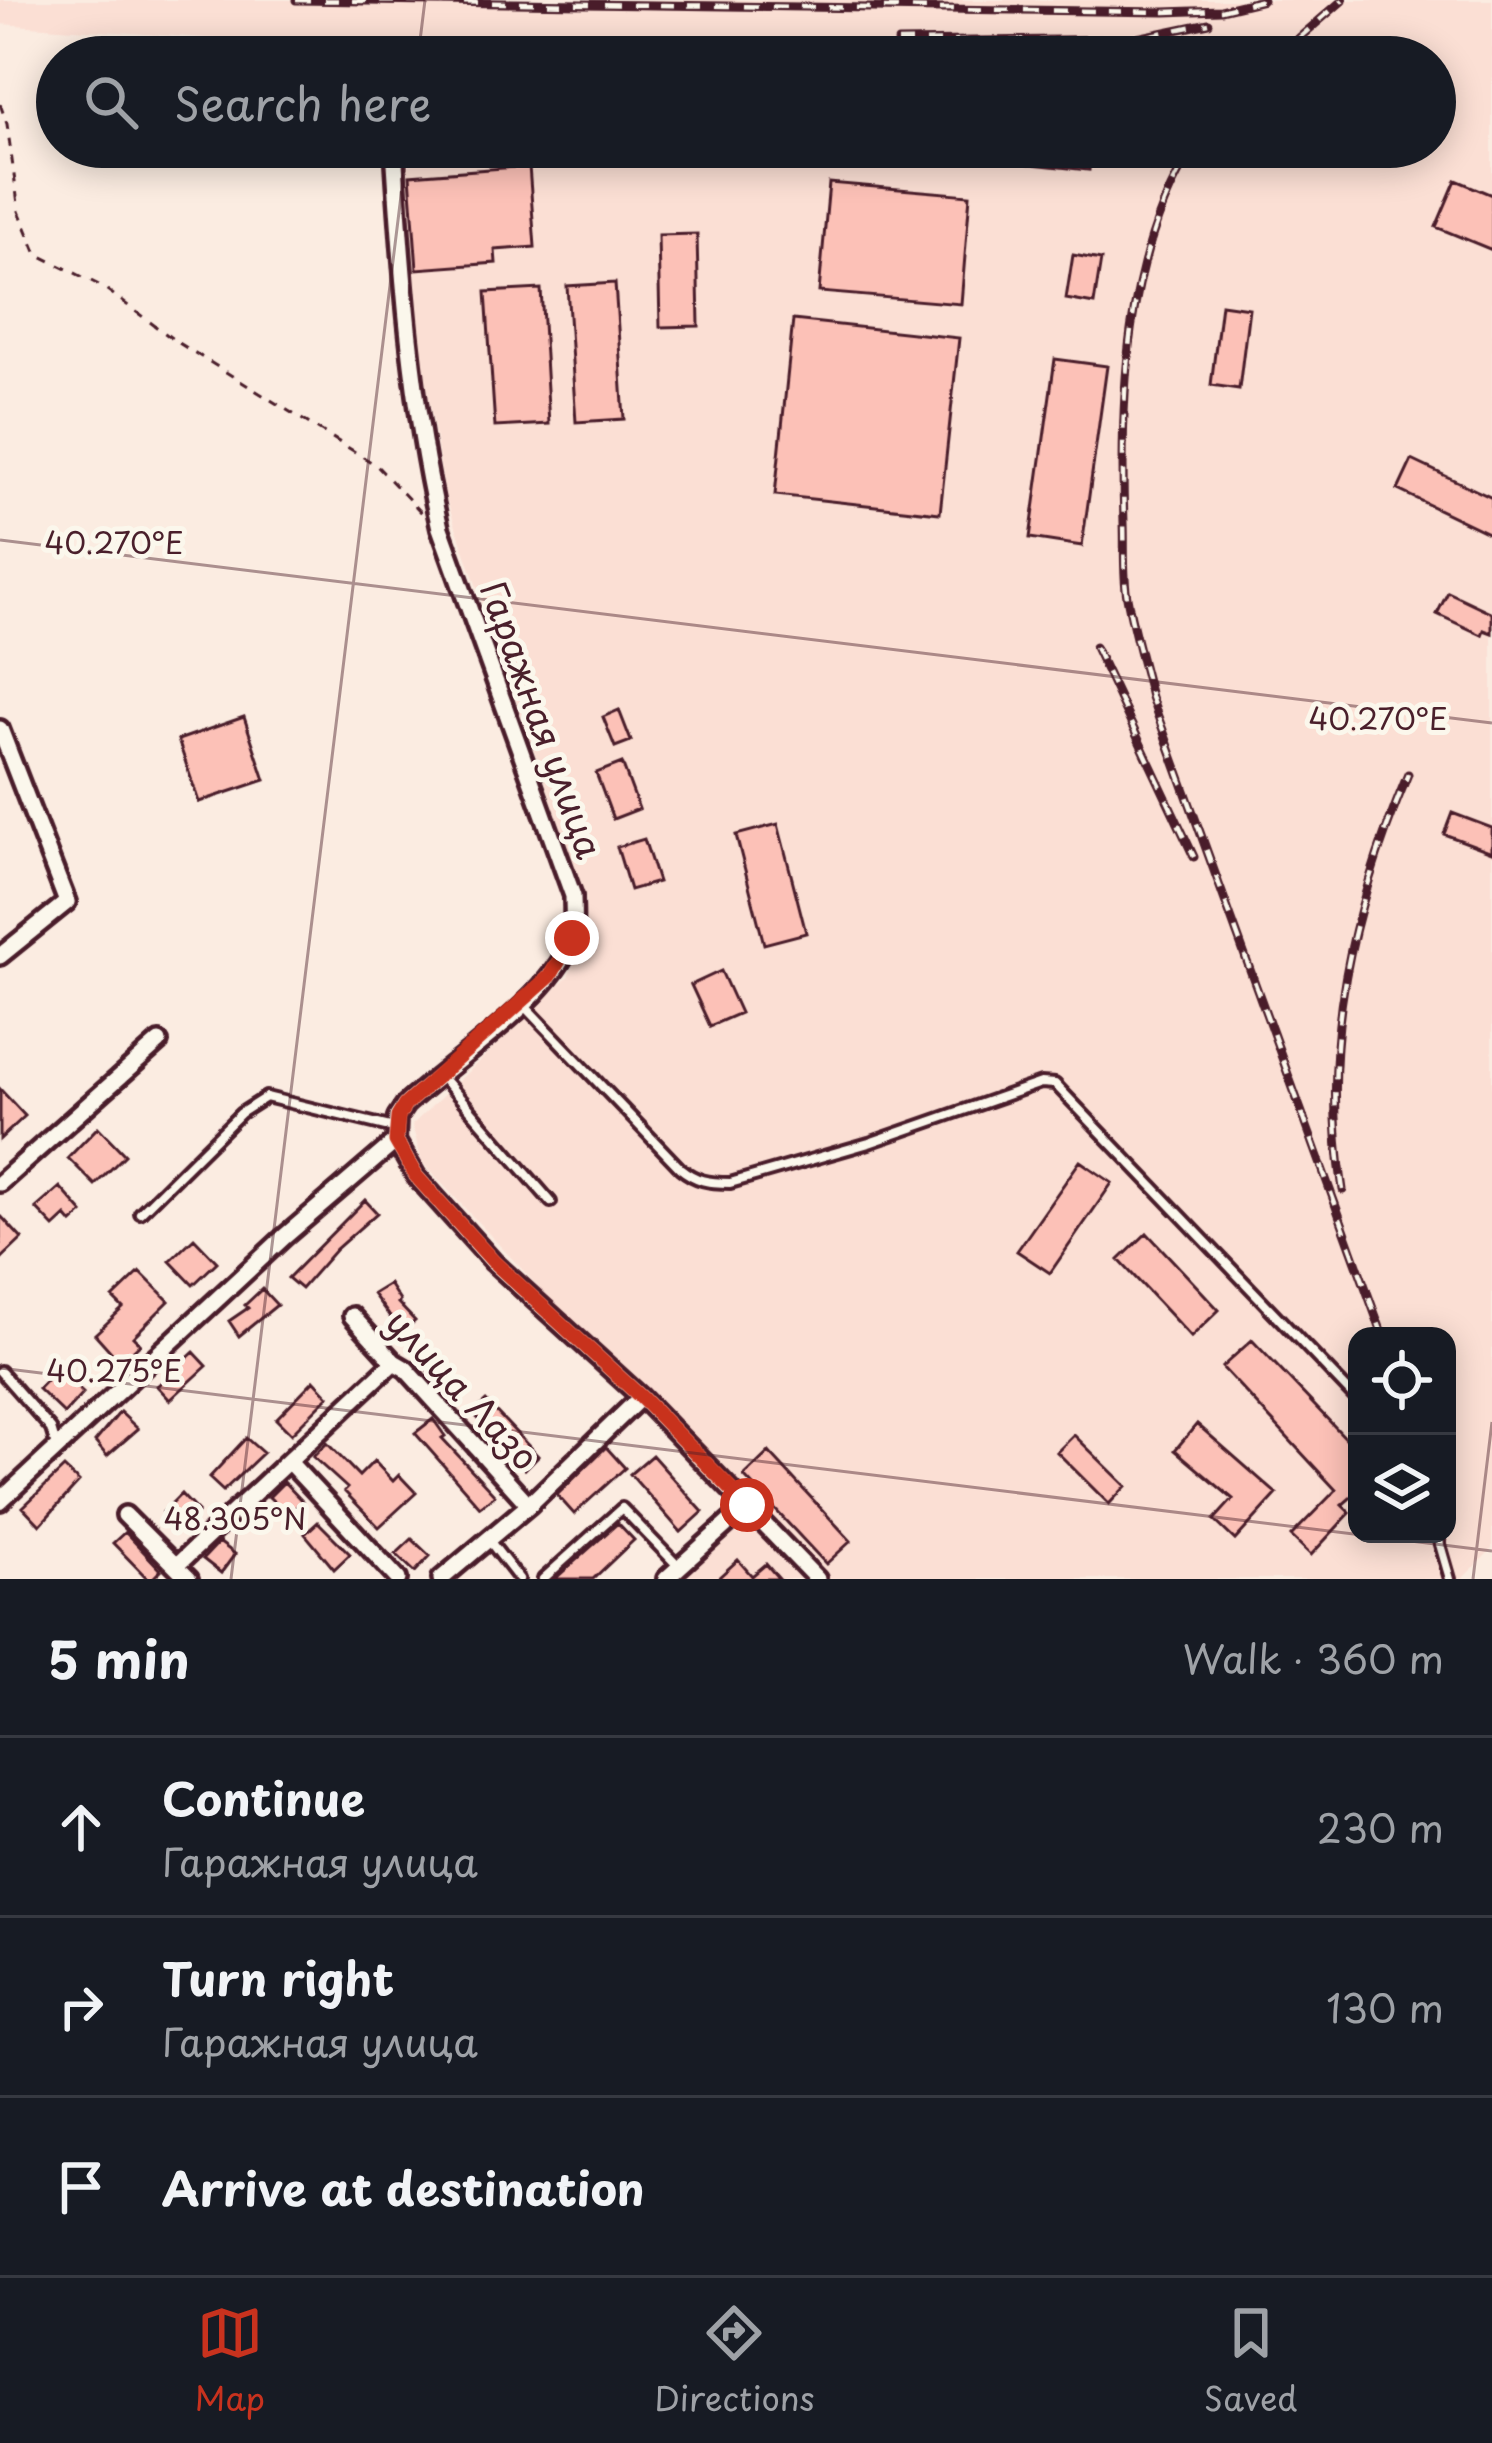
<!DOCTYPE html>
<meta charset="utf-8">
<style>
body{margin:0;font-family:"Playpen Sans",sans-serif;background:#242831;color:#f1f3f6}
.controls{position:absolute;right:36px;bottom:36px;display:grid;overflow:hidden;border-radius:24px;box-shadow:0 6px 30px #0003}
.controls button{width:108px;height:108px;display:grid;place-items:center;padding:0;border:0;border-bottom:3px solid #363941;background:#171b24;color:#f1f3f6;font:60px sans-serif}
.stop{position:absolute;width:36px;height:36px;margin:-27px;border:9px solid #c8321e;border-radius:50%;background:#fff}
.stop.end{background:#c8321e;border-color:#fff;box-shadow:0 3px 12px #0008}
.list{margin:0;padding:0;list-style:none}
h2{display:flex;justify-content:space-between;align-items:center;height:156px;margin:0;padding:0 48px;font-size:51px}
h2 small{font-size:39px;font-weight:400;color:#9ea1a6}
.list li{display:grid;grid-template-columns:78px 1fr auto;gap:36px;align-items:center;box-sizing:border-box;height:180px;padding:0 48px;border-top:3px solid #363941}
.list b{display:block;font-size:45px;white-space:nowrap}
.list p{margin:0;font-size:39px;white-space:nowrap;color:#9ea1a6}
.list em{font-size:39px;font-style:normal;color:#9ea1a6}
.icon{flex:none;width:66px;height:66px;fill:none;stroke:currentColor;stroke-width:2;stroke-linecap:round;stroke-linejoin:round}
.map{position:relative;flex:none;width:1492px;height:1579px;overflow:hidden}
.search{position:absolute;background:#171b24;box-shadow:0 6px 30px #0003;left:36px;right:36px;top:36px;height:132px;display:flex;align-items:center;gap:30px;box-sizing:border-box;padding:0 42px;border-radius:66px;color:#9ea1a6;font-size:45px}
.sheet{height:696px;background:#171b24}
nav{display:flex;justify-content:space-around;align-items:center;box-sizing:border-box;height:168px;border-top:3px solid #363941;background:#171b24;font-size:33px;color:#9ea1a6}
nav a{display:grid;justify-items:center;gap:6px}
nav .on{color:#c8321e}
.map>svg:first-child{display:block}
</style>
<div class="map">
<svg width="1492" height="1579" viewBox="0 0 1492 1579">
<rect width="100%" height="100%" fill="#fbece1"/>
<filter id="ink" filterUnits="userSpaceOnUse"><feTurbulence type="fractalNoise" baseFrequency=".00833" numOctaves="2"/><feDisplacementMap in="SourceGraphic" scale="24" xChannelSelector="R" yChannelSelector="G"/><feConvolveMatrix kernelMatrix="1 2 1 2 8 2 1 2 1" color-interpolation-filters="sRGB"/></filter>
<g filter="url(#ink)">
<path fill="#fbdfd4" fill-rule="evenodd" d="M0,0H1492V1549L1462,1579H680L744,1518L641,1397L422,1162L412,1125L568,977L582,943L586,900L445,495L414,306L406,147H1435V57H401L400,51L0,24ZM1357,1336H1447V1534H1357Z"/>
<path fill="#fcc1b7" stroke="#4a1f2b" stroke-width="3" d="M948,147H1091L1089,170L947,155Z
M529,166L535,247L495,250L496,263L417,269L410,175Z
M1456,180L1492,195V250L1436,227Z
M829,183L970,195L961,304L819,292Z
M697,234L699,326L660,327L658,235Z
M1073,255L1101,260L1094,304L1066,299Z
M615,283L624,419L576,422L567,286Z
M541,289L549,424L495,427L486,292Z
M1221,304L1249,308L1239,389L1211,385Z
M793,320L959,338L940,513L775,495Z
M1055,359L1107,366L1082,546L1030,538Z
M1412,460L1492,498V535L1398,490Z
M1448,592L1492,613V633L1484,630L1482,635L1437,614Z
M619,710L631,741L615,747L603,717Z
M244,717L265,780L199,802L178,740Z
M622,763L639,809L613,819L596,773Z
M1452,813L1492,828V852L1444,834Z
M778,824L806,933L764,944L736,835Z
M644,839L658,882L630,890L617,847Z
M721,971L740,1013L710,1026L691,985Z
M0,1089L25,1116L0,1139Z
M98,1127L125,1155L95,1185L68,1158Z
M1080,1161L1112,1183L1050,1273L1017,1251Z
M60,1187L83,1213L72,1223L66,1216L54,1227L36,1208Z
M365,1200L377,1213L336,1249L301,1289L288,1278Z
M0,1215L22,1239L0,1260Z
M1147,1233L1219,1310L1191,1337L1119,1260Z
M194,1238L217,1262L193,1285L170,1261Z
M140,1272L169,1301L133,1337L140,1344L120,1362L95,1334L123,1308L113,1298Z
M389,1284L400,1301L398,1303L415,1321L402,1333L373,1294Z
M262,1289L277,1305L239,1336L229,1321L248,1308L245,1305Z
M1252,1340L1357,1450V1492L1342,1505L1350,1513L1311,1555L1291,1536L1336,1490L1222,1367Z
M429,1349L465,1389L451,1399L419,1359Z
M194,1352L207,1366L170,1400L157,1386Z
M57,1369L83,1393L64,1414L38,1389Z
M314,1380L329,1396L291,1434L276,1419Z
M486,1401L538,1456L525,1469L473,1413Z
M120,1412L138,1429L107,1456L95,1442Z
M433,1419L445,1436L442,1438L495,1495L480,1507L415,1433Z
M1197,1424L1277,1494L1235,1540L1214,1520L1233,1499L1175,1450Z
M1074,1435L1126,1486L1109,1504L1057,1452Z
M246,1438L263,1453L223,1491L209,1478Z
M327,1443L359,1476L374,1461L393,1481L399,1475L416,1493L379,1527L344,1491L347,1488L313,1457Z
M606,1447L625,1468L574,1514L557,1495Z
M769,1452L851,1541L826,1564L744,1476Z
M652,1455L703,1512L681,1532L630,1474Z
M64,1468L79,1482L40,1525L23,1507Z
M284,1482L302,1501L288,1515L269,1497Z
M181,1494L198,1512L180,1530L163,1512Z
M318,1522L350,1554L334,1569L305,1534Z
M618,1523L634,1540L593,1579H555Z
M125,1532L161,1570L152,1579H148L113,1543Z
M412,1539L430,1556L415,1572L396,1554Z
M219,1542L235,1554L221,1573L203,1559Z
M738,1560L752,1576L766,1564L779,1579H717Z"/>
<g fill="none" stroke-linecap="round" stroke-linejoin="round">
<defs>
<path id="service" d="M523,1004L680,1168C696,1181 708,1183 730,1183L869,1143L1041,1083L1055,1084L1357,1400
M440,1075L551,1202
M140,1213L241,1113L266,1097L394,1128
M0,1371L51,1429L56,1446
M1437,1534L1450,1579
M488,1539L519,1579
M543,1579L622,1508L679,1567"/>
<path id="minor" d="M394,147C402,276 411,402 440,528L573,896C573,911 575,927 570,942C552,997 450,1063 405,1105L397,1117L396,1141L416,1176L493,1262L641,1397L817,1579
M0,729L67,902L0,956
M0,1183L159,1042
M352,1316L394,1362L406,1369L529,1505
M290,1463L398,1579
M0,1501L284,1237L396,1141
M125,1515L189,1579
M176,1566L394,1362
M441,1579L529,1505L641,1397
M666,1579L747,1506"/>
</defs>
<use href="#service" stroke="#4a1f2b" stroke-width="16"/>
<use href="#minor" stroke="#4a1f2b" stroke-width="24"/>
<path stroke="#4a1f2b" stroke-width="3" stroke-dasharray="9 9" stroke-linecap="butt" d="M0,104L7,124L19,211L37,254L103,287L174,340L376,465L422,513"/>
<use href="#service" stroke="#fbf7ec" stroke-width="8"/>
<use href="#minor" stroke="#fbf7ec" stroke-width="15"/>
<defs>
<path id="rail" d="M296,0L1165,12L1221,10L1263,0
M898,42L1132,39L1209,23
M1277,57L1343,0
M1194,147C1124,253 1120,400 1124,523C1125,548 1123,574 1127,597C1133,631 1143,664 1151,697L1383,1336
M1095,647L1194,857
M1343,1190C1320,1041 1351,911 1408,774
M1447,1511L1451,1521"/>
</defs>
<use href="#rail" stroke="#4a1f2b" stroke-width="9"/>
<use href="#rail" stroke="#fbf7ec" stroke-width="4.5" stroke-dasharray="14" stroke-linecap="butt"/>
</g>
</g>
<g fill="none" stroke-linecap="round" stroke-linejoin="round" filter="url(#ink)">
<path stroke="#c8321e" stroke-width="15" d="M572,938L550,976L405,1105L398,1117L396,1141L416,1176L494,1262L641,1397L747,1505"/>
</g>
<path fill="none" stroke="#4a1f2b" stroke-width="3" stroke-opacity="0.45" d="M418,57L425,0M0,540L1492,723M0,1368L1492,1551M231,1579L407,147M1473,1579L1492,1422"/>
<g text-anchor="middle" stroke-width="10" stroke-linejoin="round" paint-order="stroke">
<g font-size="36" fill="#4a1f2b" stroke="#fbf7ec">
<text transform="translate(541 720) rotate(70)" y="13">Гаражная улица</text>
<text transform="translate(462 1390) rotate(47)" y="13">улица Лазо</text>
</g>
</g>
<g font-size="30" text-anchor="middle" fill="#4a1f2b" stroke="#fbf7ec" stroke-width="10" stroke-linejoin="round" paint-order="stroke">
<text x="114" y="554">40.270°E</text>
<text x="1378" y="730">40.270°E</text>
<text x="114" y="1382">40.275°E</text>
<text x="235" y="1530">48.305°N</text>
</g>
</svg>
<div class="controls">
<button><svg class="icon" aria-label="locate" viewBox="0 0 24 24"><circle cx="12" cy="12" r="6"/><path d="M12 2v4M12 18v4M2 12h4M18 12h4"/></svg></button>
<button><svg class="icon" aria-label="layers" viewBox="0 0 24 24"><path d="M12 4l9 5-9 5-9-5zM3 14l9 5 9-5"/></svg></button>
</div>
<div class="stop" style="left:747px;top:1505px"></div>
<div class="stop end" style="left:572px;top:938px"></div>
<div class="search"><svg class="icon" aria-label="search" viewBox="0 0 24 24"><circle cx="10" cy="10" r="6"/><path d="M15 15l6 6"/></svg>Search here</div>
</div>
<section class="sheet">
<h2>5 min<small>Walk · 360 m</small></h2>
<ul class="list">
<li><svg class="icon" aria-label="ahead" viewBox="0 0 24 24"><path d="M12 20V5M6 11l6-6 6 6"/></svg><div><b>Continue</b><p>Гаражная улица</p></div><em>230 m</em></li>
<li><svg class="icon" aria-label="right" viewBox="0 0 24 24"><path d="M7 20v-9h11M14 6l5 5-5 5"/></svg><div><b>Turn right</b><p>Гаражная улица</p></div><em>130 m</em></li>
<li><svg class="icon" aria-label="arrive" viewBox="0 0 24 24"><path d="M6 21V4h12l-3 4 3 4H6"/></svg><div><b>Arrive at destination</b></div></li>
</ul>
</section>
<nav>
<a class="on"><svg class="icon" aria-label="map" viewBox="0 0 24 24"><path d="M3 6l6-2 6 2 6-2v14l-6 2-6-2-6 2zM9 4v14M15 6v14"/></svg>Map</a>
<a><svg class="icon" aria-label="directions" viewBox="0 0 24 24"><path d="M12 3l9 9-9 9-9-9zM9 14v-3h6M13 9l2 2-2 2"/></svg>Directions</a>
<a><svg class="icon" aria-label="saved" viewBox="0 0 24 24"><path d="M7 4h10v16l-5-4-5 4z"/></svg>Saved</a>
</nav>
